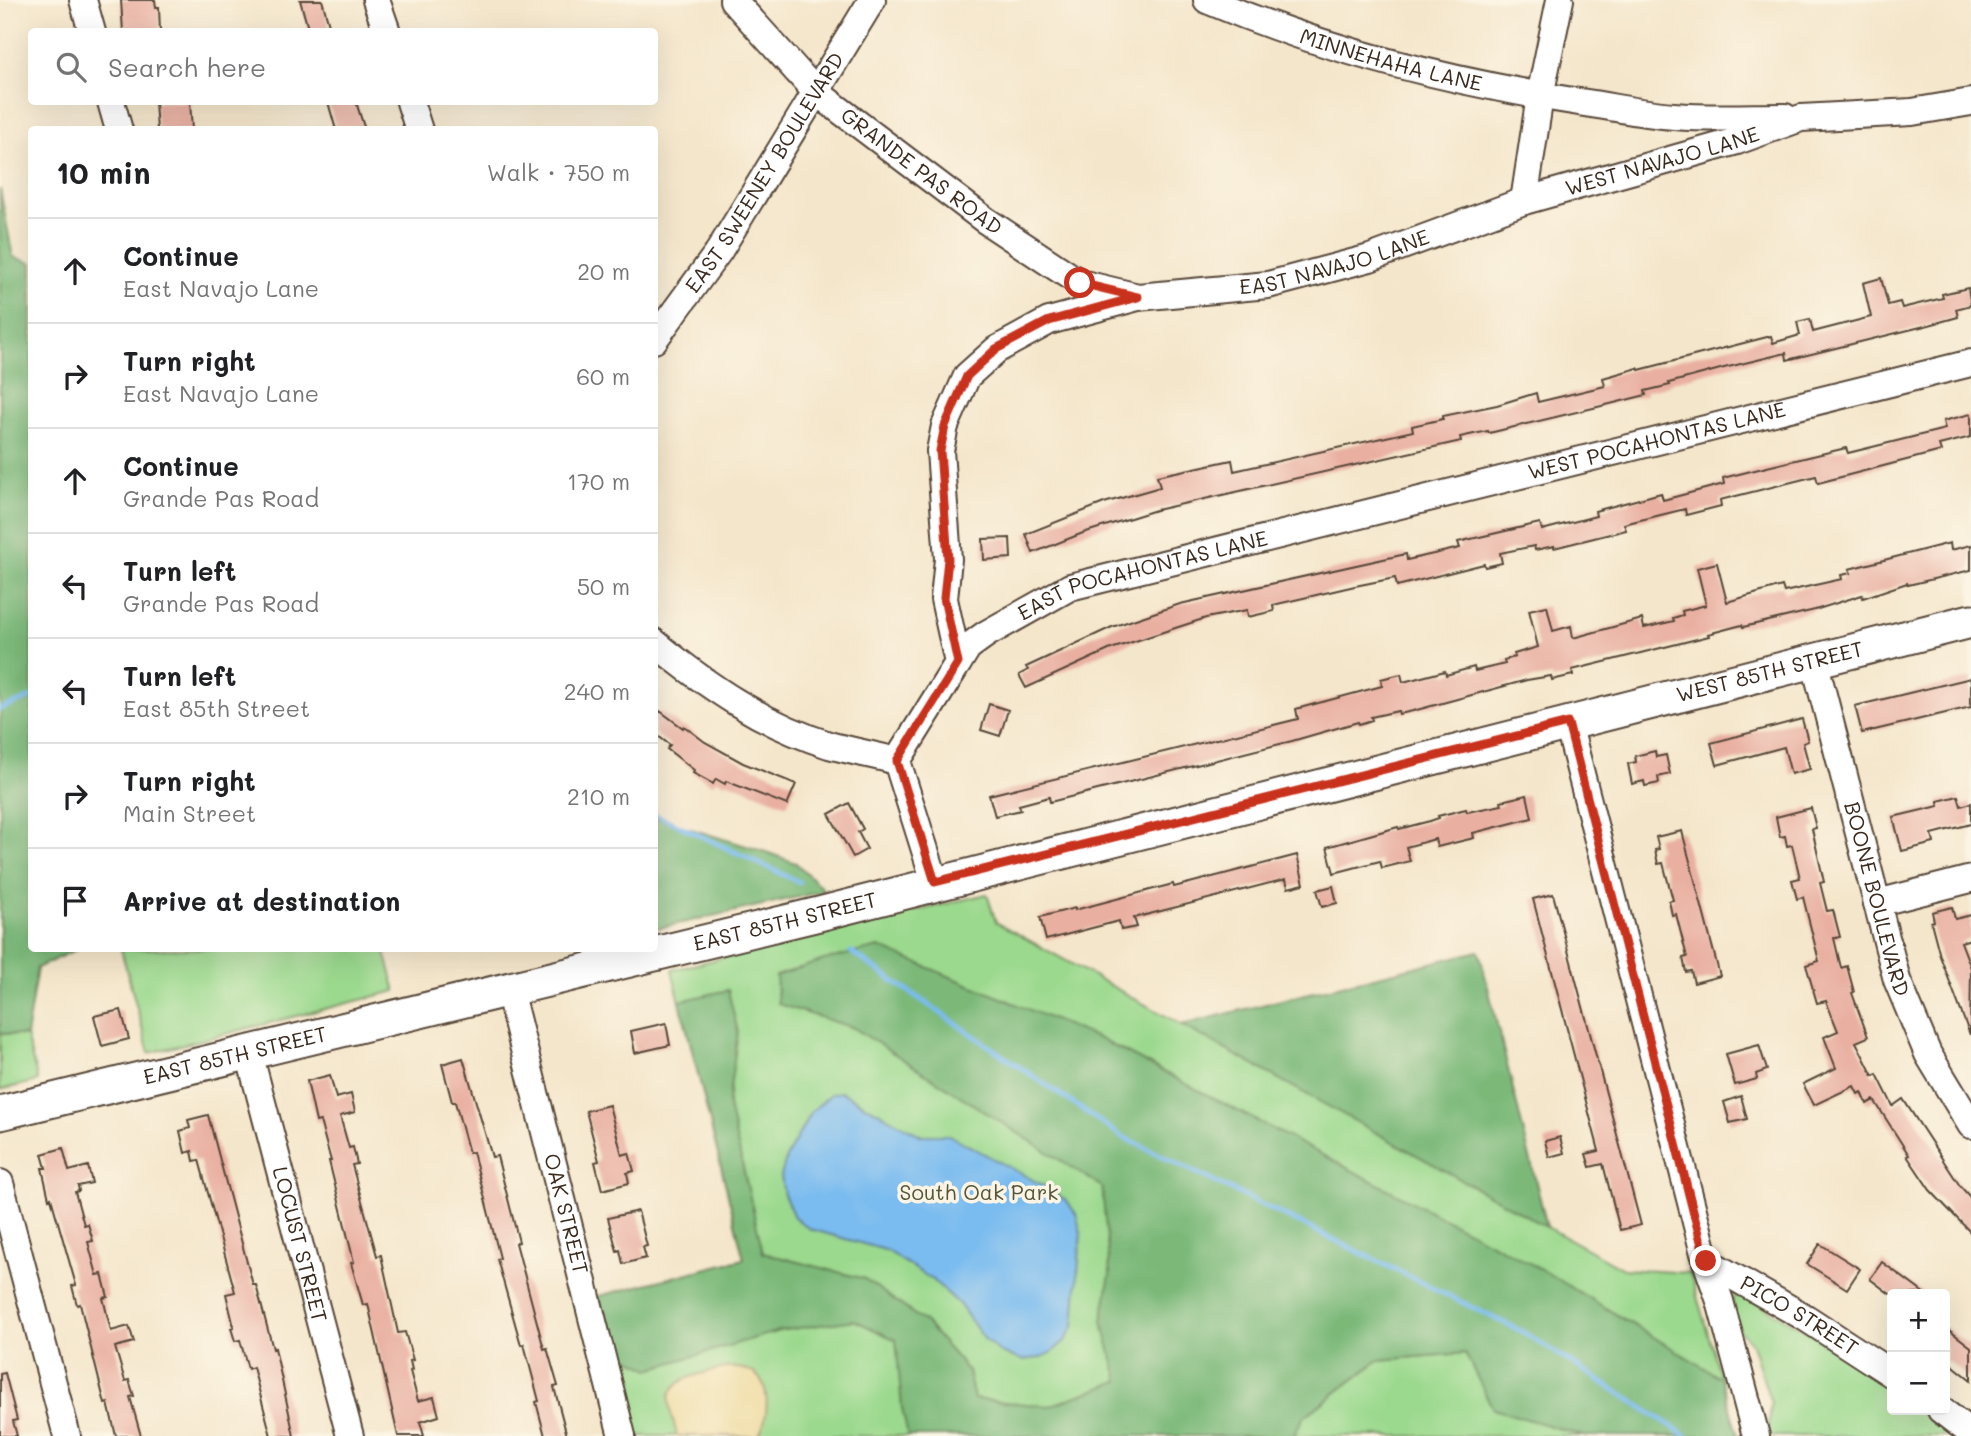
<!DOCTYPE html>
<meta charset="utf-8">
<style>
body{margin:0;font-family:Mali,sans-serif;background:#f2f2f2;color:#202124}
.controls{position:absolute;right:21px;bottom:21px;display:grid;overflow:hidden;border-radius:7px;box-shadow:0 7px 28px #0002}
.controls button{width:63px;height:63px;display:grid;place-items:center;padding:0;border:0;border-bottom:2px solid #e0e0e0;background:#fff;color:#202124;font:35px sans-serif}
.stop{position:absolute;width:21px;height:21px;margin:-16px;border:5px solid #c8321e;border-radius:50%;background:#fff}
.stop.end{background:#c8321e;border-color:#fff;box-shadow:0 2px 7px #0008}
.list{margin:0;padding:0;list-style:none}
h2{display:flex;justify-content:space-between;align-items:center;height:91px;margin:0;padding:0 28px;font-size:30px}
h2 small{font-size:23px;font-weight:400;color:#757577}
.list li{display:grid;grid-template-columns:46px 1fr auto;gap:21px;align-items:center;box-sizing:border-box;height:105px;padding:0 28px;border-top:2px solid #e0e0e0}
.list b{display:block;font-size:26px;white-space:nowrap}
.list p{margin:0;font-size:23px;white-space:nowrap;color:#757577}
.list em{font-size:23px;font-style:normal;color:#757577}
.icon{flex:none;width:38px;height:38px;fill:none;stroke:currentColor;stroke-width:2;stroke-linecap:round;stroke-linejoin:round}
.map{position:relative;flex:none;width:1971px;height:1436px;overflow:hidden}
.search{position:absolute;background:#fff;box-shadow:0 7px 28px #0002;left:28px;top:28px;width:630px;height:77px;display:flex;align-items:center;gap:18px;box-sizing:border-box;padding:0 24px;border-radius:7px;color:#757577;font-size:26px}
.panel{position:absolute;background:#fff;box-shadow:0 7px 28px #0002;left:28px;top:126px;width:630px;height:826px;border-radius:7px}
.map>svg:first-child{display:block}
</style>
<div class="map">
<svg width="1971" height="1436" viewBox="0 0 1971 1436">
<rect width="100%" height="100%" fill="#fcf5e5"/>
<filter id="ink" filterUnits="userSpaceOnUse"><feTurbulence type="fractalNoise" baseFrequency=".0143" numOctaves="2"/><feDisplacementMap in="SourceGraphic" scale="14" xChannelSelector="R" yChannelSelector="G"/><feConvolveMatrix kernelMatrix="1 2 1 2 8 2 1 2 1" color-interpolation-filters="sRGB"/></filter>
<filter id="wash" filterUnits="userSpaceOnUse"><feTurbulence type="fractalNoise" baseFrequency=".00686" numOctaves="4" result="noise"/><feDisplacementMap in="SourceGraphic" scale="28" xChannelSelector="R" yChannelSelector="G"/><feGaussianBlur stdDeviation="1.57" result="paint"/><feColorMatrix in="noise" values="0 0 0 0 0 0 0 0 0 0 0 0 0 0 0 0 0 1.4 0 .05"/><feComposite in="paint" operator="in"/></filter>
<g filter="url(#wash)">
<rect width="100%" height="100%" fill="#f4e6cb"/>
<path fill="#9bd98e" stroke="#6b8256" stroke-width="2" d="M987,894L996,922L1623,1269L1690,1273L1721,1378L1592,1300L1209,1394L1218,1436H631L595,1297L744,1259L672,970Z
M121,949H384L396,991L149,1053Z
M0,1033L26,1036L38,1081L0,1090Z
M1737,1292L1807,1331L1892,1388V1410H1922L1953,1436H1768L1771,1403L1752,1344L1738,1330L1732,1301Z
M1466,1353L1493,1409L1584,1436H1293L1304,1417L1379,1360Z"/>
<path fill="#7cb979" stroke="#5c724c" stroke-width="2" d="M0,189L13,257L32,263V948L77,949L37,968L26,1036L0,1033Z
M655,818L766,852L796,863L825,891L655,929Z
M879,947L1102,1040L1541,1269L1721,1378L1738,1436H1584L1493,1409L1465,1353L1379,1360L1304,1417L1293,1436H908L902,1409L896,1340L854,1320L779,1331L650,1369L606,1347L595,1297L744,1259L680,1001L728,990L738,1032L728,1103L763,1253L865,1279L926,1323L968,1371L974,1399L1049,1406L1119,1381L1102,1321L1110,1274L1102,1187L854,1028L778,1004L776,976L824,960Z
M1479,951L1547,1227L1181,1025Z"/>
<path fill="#eeda9e" stroke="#94825e" stroke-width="2" d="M729,1367C735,1368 746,1368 752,1372C772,1383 769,1420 758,1436H677C675,1425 670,1413 669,1402C668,1376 710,1372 729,1367Z"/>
<path fill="#7abcef" stroke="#5a7386" stroke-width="2" d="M841,1092L920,1135H949L1046,1187L1067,1201L1076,1214L1081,1233L1074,1326L1065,1341L1051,1353L1040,1358L1023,1360L1003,1354L985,1340L959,1304L933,1280L885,1250L810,1229L794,1217L784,1195L781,1176L787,1156L811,1112L831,1094Z"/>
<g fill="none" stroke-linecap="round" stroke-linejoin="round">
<path stroke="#7abcef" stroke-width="5" d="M0,709L32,697
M654,814L799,882
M851,952L1121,1136L1523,1332L1687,1436"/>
</g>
<g id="blocks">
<path fill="#e9b0a2" d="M121,0H155L156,7H159L160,32H123Z
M300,0H322L331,32H309Z
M155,102H190L192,130H157Z
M328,102H356L365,130H336Z
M1881,278L1888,305L1900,302L1902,308L1943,298L1942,294L1968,288L1971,305L1956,309L1958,317L1929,325L1787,360L1786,353L1724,368L1669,383L1670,385L1645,391L1646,395L1610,404L1489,433L1488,431L1460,437L1461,441L1156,510L1083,533L1033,553L1026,534L1104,503L1160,487L1157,476L1232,460L1234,471L1413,431L1412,426L1443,419V416L1497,405L1536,393L1538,402L1605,386L1603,378L1638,368L1639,370L1771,336L1773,343L1800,335L1797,322L1810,319L1813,332L1871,317L1863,283Z
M1971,414V437L1939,445L1941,451L1818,483L1816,476L1720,500L1721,506L1686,515L1685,509L1624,524L1626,530L1554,548V546L1535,550L1534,546L1500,553L1502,563L1485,567L1484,564L1397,586L1395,578L1355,586L1273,605L1274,611L1248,617L1247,610L1206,618L1111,649L1026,688L1019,675L1028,670L1026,667L1112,627L1180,604L1406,554L1407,560L1460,548L1458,542L1540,523L1542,530L1596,516L1595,511L1661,493L1663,500L1724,484L1723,478L1767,467L1846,448L1848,453L1945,429L1943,421Z
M1010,538L1011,558L984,560L983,539Z
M1950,543L1951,550L1971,545V570L1908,585L1907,583L1863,598L1862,595L1815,610L1743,627L1742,625L1708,634L1709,636L1572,670L1573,675L1552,680L1551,676L1527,680L1413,711L1399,714L1398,711L1371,717L1372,720L1359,724L1358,722L1292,741L1050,802L1049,797L1019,805L1021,810L995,816L989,795L1298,719L1296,709L1382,686L1381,679L1401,674L1403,682L1445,671L1446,675L1474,667L1475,671L1505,664L1504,660L1515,657L1514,654L1538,647L1529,610L1547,606L1553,631L1571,626L1573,638L1642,619L1644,628L1674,621L1673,618L1683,615L1682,611L1706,605L1697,568L1717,563L1727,602L1782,586L1784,592L1842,579L1841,575L1851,573L1849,569Z
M1971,678V707L1862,733L1855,706Z
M989,704L1008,710L1000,736L981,730Z
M660,711L683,728L684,726L705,742L743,763L796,784L787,805L726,781L725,784L716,779L713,784L693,773L694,770L667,749L670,745L654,733V718Z
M1802,719L1808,741L1803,743L1810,769L1791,774L1784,747L1717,765L1711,743Z
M1655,751L1656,757L1666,755L1670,774L1658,777L1659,783L1645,786L1644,781L1632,784L1628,764L1636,762L1635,756Z
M1527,795L1532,818L1473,833L1474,838L1437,847L1435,839L1406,847L1410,861L1382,868L1380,861L1334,873L1327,847L1398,827L1399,829L1430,821L1439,818L1438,816L1466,809L1467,812L1502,805L1501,801Z
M1958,796L1961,806L1971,803V824L1932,834L1934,843L1902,851L1893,817L1939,806L1938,801Z
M849,803L863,829L858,832L867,849L853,857L829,814Z
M1811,808L1816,828L1812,829L1824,882L1820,883L1827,911L1833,910L1840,937L1834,938L1841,968L1847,966L1854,992L1852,993L1868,1037L1856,1042L1873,1076L1877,1074L1893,1106L1903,1099L1960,1186L1971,1198V1233L1930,1190L1907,1156L1909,1155L1874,1100L1867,1104L1862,1092L1858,1094L1854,1086L1814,1105L1803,1084L1836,1068L1824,1037L1838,1031L1826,1001L1817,1003L1806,965L1819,961L1803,897L1797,899L1792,880L1800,878L1792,845L1787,846L1785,836L1780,837L1776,817Z
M1682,831L1720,976L1694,983L1691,971L1686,972L1683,958L1687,957L1676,914L1672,915L1669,901L1673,900L1663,863L1658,864L1655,850L1659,849L1656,837Z
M1297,855L1304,884L1288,888L1286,879L1134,918L1137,927L1121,930L1119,921L1046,940L1040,917L1075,908V910L1173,884L1174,887Z
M1333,886L1337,903L1322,907L1317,890Z
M1553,894L1641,1225L1620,1230L1603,1164L1590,1167L1586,1154L1599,1151L1533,899Z
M1952,907L1955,919L1971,915V939L1961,942L1971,968L1970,1035L1940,956L1931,922L1934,921L1932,912Z
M121,1010L129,1039L102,1046L94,1016Z
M666,1023L670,1045L635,1053L631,1031Z
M1759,1045L1767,1070L1756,1074L1757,1079L1735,1085L1726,1054Z
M463,1058L492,1157L497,1156L519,1242L516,1243L544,1349L547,1348L558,1386L554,1387L567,1436H545L536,1402L539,1401L524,1344L521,1345L497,1259L500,1258L473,1152L469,1153L455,1102H452L442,1064Z
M330,1075L336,1098L351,1094L355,1112L340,1116L349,1148L353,1147L357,1164L352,1165L377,1256L381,1255L398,1333L405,1332L413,1360L410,1361L412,1370L410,1371L418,1401L434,1397L439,1416L420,1422L424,1436H398L368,1304L363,1305L351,1263L354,1262L329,1161H331L320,1121L316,1122L307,1081Z
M1741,1096L1747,1119L1730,1123L1724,1102Z
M609,1105L622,1155L629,1153L634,1171L627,1173L629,1183L602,1190L595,1162L599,1161L586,1111Z
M208,1115L253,1285H256L273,1349L275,1348L294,1436H271L253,1367L248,1369L240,1340L235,1341L231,1328L234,1327L226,1294L235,1292L199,1160L194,1161L192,1151L185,1153L180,1131L190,1128L188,1120Z
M1560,1137L1564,1153L1549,1157L1545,1141Z
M63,1148L69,1171L88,1166L92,1183L78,1186L79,1191L75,1192L84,1225L88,1224L93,1241L88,1242L97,1275L102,1274L108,1297L103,1298L111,1331L129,1326L134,1342L115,1347L125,1381L129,1380L134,1396L130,1397L141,1436H116L108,1403L105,1404L80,1304L77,1305L72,1286L76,1285L51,1198L49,1199L42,1168H46L42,1154Z
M638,1211L647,1246L643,1247L646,1258L623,1264L620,1250L617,1251L608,1218Z
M1820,1244L1860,1269L1847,1289L1807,1264Z
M1882,1262L1925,1294H1890L1870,1279Z
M1945,1327L1971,1347V1380L1945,1359Z
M5,1373L17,1420L13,1421L17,1436H0V1374Z"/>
</g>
</g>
<g filter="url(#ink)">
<use href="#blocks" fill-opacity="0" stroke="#574638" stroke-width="2"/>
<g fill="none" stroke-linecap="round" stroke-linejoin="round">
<defs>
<g id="minor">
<path d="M83,0L92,32"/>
<path d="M376,0L387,32"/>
<path id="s1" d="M733,0L816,92L985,220L1080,283L1134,296"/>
<path id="s2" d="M1207,0C1327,51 1451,82 1579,102C1610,106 1642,114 1674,116C1710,119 1748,117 1785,117"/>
<path d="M111,102L119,130"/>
<path d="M410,102L419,130"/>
<path d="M1524,201L1540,96L1560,0"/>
<path id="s3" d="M654,340L719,251L872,0"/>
<path d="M654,642C707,686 762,724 829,745C851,751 874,755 897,761"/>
<path id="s4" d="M1814,660L1897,980L1928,1054L1971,1125"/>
<path id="s5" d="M958,663L968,647L986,634L1070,587L1971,363"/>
<path d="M1568,723L1706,1261L1720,1301L1756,1436"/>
<path id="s6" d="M935,882L897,761L958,663L944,599L948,559L940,451L945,426L967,376L996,350L1049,321L1138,297L1268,285L1370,258L1524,201L1737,141L1801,118L1912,112L1971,102"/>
<path d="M1877,903L1971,879"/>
<path id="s7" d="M509,990L622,1436"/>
<path id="s8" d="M249,1053L350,1436"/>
<path d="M0,1183L67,1436"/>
<path id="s9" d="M1706,1261L1806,1318L1892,1374"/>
<path d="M1941,1410L1971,1433"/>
</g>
<g id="major">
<path id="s10" d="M0,1113L819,914L1971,621"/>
</g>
</defs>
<use href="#minor" stroke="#574638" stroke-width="30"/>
<use href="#major" stroke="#574638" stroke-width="37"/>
<use href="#minor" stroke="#fff" stroke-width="26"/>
<use href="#major" stroke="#fff" stroke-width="33"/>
</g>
</g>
<g fill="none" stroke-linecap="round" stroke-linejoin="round" filter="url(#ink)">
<path stroke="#c8321e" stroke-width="9" d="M1080,283L1138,297L1049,321L996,349L967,376L945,426L940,451L948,559L944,598L958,663L897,761L935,882L1568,723L1706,1261"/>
</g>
<g text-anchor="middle" stroke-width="7" stroke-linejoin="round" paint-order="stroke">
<g font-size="21" fill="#3b2a1e" stroke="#fcf5e5">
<text dy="7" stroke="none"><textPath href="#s2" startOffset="194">MINNEHAHA LANE</textPath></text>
<text dy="7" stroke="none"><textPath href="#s6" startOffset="1272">WEST NAVAJO LANE</textPath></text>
<text dy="7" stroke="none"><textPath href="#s1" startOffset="256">GRANDE PAS ROAD</textPath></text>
<text dy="7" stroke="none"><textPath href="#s3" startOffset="201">EAST SWEENEY BOULEVARD</textPath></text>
<text dy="7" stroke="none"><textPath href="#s6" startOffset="928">EAST NAVAJO LANE</textPath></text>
<text dy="7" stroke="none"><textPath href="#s5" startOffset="742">WEST POCAHONTAS LANE</textPath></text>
<text dy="7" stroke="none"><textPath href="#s5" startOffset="210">EAST POCAHONTAS LANE</textPath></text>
<text dy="7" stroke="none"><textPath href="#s10" startOffset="1824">WEST 85TH STREET</textPath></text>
<text dy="7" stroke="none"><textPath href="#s4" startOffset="247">BOONE BOULEVARD</textPath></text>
<text dy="7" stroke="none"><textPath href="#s10" startOffset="808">EAST 85TH STREET</textPath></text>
<text dy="7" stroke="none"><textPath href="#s10" startOffset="242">EAST 85TH STREET</textPath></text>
<text dy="7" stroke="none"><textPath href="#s7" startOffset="231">OAK STREET</textPath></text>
<text dy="7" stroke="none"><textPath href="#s8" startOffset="198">LOCUST STREET</textPath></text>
<text dy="7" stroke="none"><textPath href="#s9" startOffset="108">PICO STREET</textPath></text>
</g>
<g font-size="21" fill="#53563a" stroke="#fcf5e5">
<text x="979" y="1200">South Oak Park</text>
</g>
</g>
</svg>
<div class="controls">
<button>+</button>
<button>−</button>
</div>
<div class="stop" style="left:1080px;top:283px"></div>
<div class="stop end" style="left:1706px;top:1261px"></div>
<div class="search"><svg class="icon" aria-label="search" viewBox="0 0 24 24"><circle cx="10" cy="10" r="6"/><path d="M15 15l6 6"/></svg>Search here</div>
<section class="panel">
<h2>10 min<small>Walk · 750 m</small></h2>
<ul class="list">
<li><svg class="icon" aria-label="ahead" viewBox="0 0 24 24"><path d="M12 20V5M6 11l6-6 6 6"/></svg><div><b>Continue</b><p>East Navajo Lane</p></div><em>20 m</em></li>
<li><svg class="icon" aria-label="right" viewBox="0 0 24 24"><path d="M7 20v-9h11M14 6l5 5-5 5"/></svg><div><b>Turn right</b><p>East Navajo Lane</p></div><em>60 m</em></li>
<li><svg class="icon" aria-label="ahead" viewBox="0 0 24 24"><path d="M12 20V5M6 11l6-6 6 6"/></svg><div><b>Continue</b><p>Grande Pas Road</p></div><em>170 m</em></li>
<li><svg class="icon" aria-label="left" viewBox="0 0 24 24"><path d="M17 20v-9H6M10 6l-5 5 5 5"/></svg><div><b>Turn left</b><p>Grande Pas Road</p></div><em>50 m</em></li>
<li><svg class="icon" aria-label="left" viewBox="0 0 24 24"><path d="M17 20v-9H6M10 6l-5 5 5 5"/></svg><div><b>Turn left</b><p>East 85th Street</p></div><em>240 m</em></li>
<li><svg class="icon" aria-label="right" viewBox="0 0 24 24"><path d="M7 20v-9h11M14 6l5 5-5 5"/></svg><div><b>Turn right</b><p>Main Street</p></div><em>210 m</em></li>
<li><svg class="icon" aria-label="arrive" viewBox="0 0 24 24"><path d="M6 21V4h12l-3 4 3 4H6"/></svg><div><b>Arrive at destination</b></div></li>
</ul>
</section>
</div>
